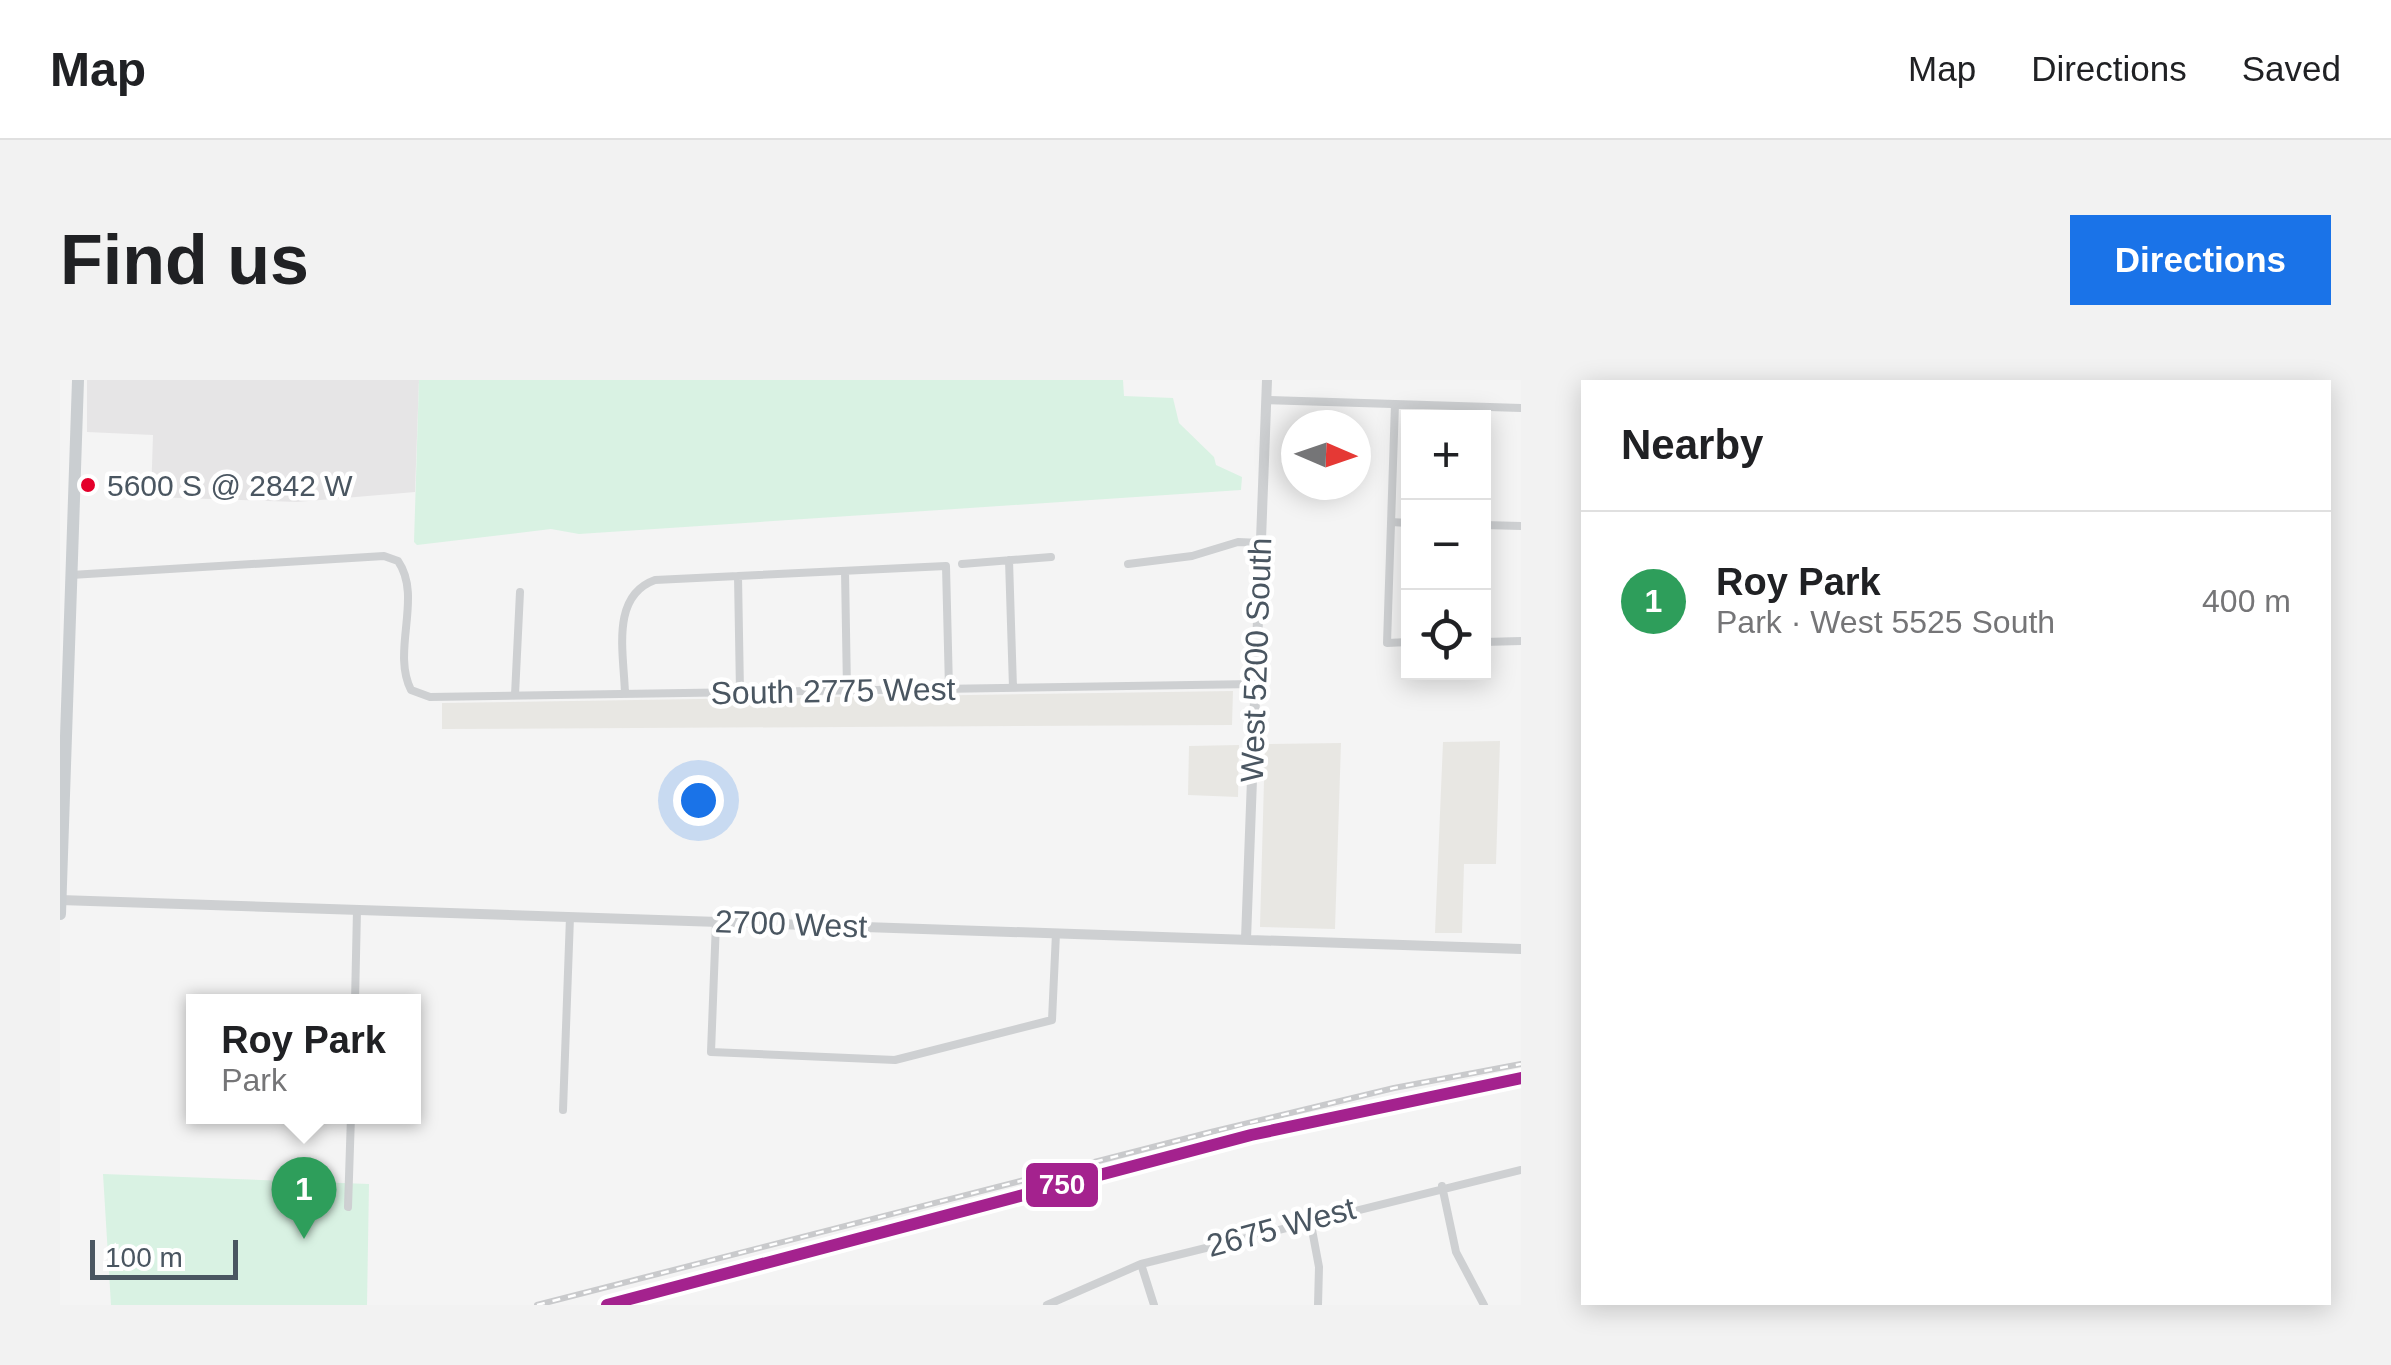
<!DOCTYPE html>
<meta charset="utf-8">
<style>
body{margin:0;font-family:Helvetica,sans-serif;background:#f2f2f2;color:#202124}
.controls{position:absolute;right:30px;top:30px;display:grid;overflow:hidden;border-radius:0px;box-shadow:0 5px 25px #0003}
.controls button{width:90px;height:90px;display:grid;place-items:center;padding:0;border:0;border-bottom:2px solid #e0e0e0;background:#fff;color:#202124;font:50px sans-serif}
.compass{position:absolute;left:1221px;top:30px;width:90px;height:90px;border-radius:50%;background:#fff;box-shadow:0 5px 25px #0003;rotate:92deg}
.scale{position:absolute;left:30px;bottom:25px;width:148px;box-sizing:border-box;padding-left:10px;border:5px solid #4a5661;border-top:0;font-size:28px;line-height:35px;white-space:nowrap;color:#4a5661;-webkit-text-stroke:8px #fff;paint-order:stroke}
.you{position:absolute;left:638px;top:420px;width:35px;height:35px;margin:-25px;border:8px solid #fff;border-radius:50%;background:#1a73e8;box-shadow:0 0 0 15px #1a73e833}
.badge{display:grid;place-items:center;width:65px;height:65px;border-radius:50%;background:#1a73e8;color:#fff;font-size:32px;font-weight:700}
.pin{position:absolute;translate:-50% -82px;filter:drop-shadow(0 2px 5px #0008)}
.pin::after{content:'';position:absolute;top:52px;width:35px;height:30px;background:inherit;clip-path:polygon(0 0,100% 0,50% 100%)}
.popup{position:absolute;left:126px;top:614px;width:235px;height:130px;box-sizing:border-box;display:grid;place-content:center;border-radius:0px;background:#fff;filter:drop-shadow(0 2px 8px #0005);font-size:32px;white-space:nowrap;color:#757577}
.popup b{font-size:38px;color:#202124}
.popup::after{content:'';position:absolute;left:50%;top:100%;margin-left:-20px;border:20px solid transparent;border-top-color:#fff}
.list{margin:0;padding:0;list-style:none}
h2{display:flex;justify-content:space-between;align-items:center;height:130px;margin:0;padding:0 40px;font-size:42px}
h2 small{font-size:32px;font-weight:400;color:#757577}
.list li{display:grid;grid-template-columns:65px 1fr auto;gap:30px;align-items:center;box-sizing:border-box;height:180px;padding:0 40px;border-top:2px solid #e0e0e0}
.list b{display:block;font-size:38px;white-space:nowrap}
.list p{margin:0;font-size:32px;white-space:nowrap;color:#757577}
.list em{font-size:32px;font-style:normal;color:#757577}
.icon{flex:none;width:55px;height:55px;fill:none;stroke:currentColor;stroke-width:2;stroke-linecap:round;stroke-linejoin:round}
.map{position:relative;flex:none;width:1461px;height:925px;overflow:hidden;border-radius:0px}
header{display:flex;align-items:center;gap:60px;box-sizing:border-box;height:140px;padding:0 50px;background:#fff;border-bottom:2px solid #e0e0e0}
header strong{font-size:48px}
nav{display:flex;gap:55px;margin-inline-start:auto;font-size:35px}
.intro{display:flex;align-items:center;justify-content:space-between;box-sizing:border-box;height:240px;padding:0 60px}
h1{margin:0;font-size:70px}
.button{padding:25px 45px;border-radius:0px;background:#1a73e8;color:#fff;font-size:35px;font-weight:700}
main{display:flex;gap:60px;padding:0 60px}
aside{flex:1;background:#fff;border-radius:0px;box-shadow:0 5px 25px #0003}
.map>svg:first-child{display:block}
</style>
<header>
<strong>Map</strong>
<nav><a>Map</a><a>Directions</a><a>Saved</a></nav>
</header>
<div class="intro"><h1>Find us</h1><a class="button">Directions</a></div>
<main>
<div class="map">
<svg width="1461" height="925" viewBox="0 0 1461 925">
<rect width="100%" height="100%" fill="#f4f4f4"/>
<path fill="#e8e7e3" d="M1173,311L1172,345L382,349V323Z
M1440,361L1436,484H1404L1402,553H1375L1383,362Z
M1281,363L1275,549L1200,547L1205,364Z
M1179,365L1178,417L1128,415L1129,366Z"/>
<path fill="#e6e5e6" d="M27,0H359L355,112L237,122L91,117L93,55L27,52Z"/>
<path fill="#d9f2e3" d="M359,0H1063L1064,16L1113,18L1119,43L1154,77L1156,85L1182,97L1181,110L519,154L491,149L357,165L354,162Z
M43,794L309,804L307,925H51Z"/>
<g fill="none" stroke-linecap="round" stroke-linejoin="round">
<path stroke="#ced0d2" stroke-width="8" d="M1206,20L1461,28
M1335,24L1327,263L1348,262
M1331,142L1348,143
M1424,145L1461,146
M949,180L953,308
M902,184L991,177
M1068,184L1132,176L1178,162L1201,163
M785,191L787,310
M11,195L324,176L338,181C363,217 331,271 351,310L370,317L1195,304
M678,196L680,312
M1424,262L1461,261
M565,314C564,274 550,216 595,200L886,186L889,309
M455,315L460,212
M656,542L651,672L835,680L992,640L996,553
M295,622L297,530
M503,730L510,537
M1382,806L1396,872L1424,925
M288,827L291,736
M1250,839L1259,887L1258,925
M1081,884L1094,925
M987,925L1081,884L1461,790"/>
<path stroke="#ced0d2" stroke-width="10" d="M0,520L1461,569
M1186,559L1207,0"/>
<path stroke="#caced1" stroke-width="12" d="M0,534L18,0"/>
<defs>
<path id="rail" d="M477,925L1151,752L1334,708L1461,684"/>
</defs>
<use href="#rail" stroke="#c9cacc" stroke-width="6"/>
<use href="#rail" stroke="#fff" stroke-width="2.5" stroke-dasharray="8" stroke-linecap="butt"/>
<defs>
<path id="rail-1" d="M547,925L1191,755L1461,698"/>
</defs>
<use href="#rail-1" stroke="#fff" stroke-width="20"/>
<use href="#rail-1" stroke="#a4228e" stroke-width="12"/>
</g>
<circle fill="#e4002b" stroke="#fff" stroke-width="4" cx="28" cy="105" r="9"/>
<g text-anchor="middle" stroke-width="9" stroke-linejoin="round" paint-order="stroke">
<g font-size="30" fill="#4a5661" stroke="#fff" text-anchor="start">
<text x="47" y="116">5600 S @ 2842 W</text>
</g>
<g font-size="32" fill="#4a5661" stroke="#fff">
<text transform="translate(1196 280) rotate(-88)" y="11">West 5200 South</text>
<text transform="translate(773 311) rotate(-1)" y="11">South 2775 West</text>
<text transform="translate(731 544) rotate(2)" y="11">2700 West</text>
<text transform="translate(1221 847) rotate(-15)" y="11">2675 West</text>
</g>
</g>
<rect stroke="#fff" stroke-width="4" x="964" y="781" width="76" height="48" rx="10" fill="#a4228e"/>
<g font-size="28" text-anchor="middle" font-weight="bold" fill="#fff">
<text x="1002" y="814">750</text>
</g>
</svg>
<div class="controls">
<button>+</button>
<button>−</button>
<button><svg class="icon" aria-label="locate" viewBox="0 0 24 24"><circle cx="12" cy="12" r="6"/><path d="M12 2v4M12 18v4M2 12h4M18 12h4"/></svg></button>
</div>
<svg class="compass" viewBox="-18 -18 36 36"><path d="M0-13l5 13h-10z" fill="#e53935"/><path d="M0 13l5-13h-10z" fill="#757577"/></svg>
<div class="scale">100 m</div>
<div class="you"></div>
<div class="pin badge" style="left:244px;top:859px;background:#2e9e5b">1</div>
<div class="popup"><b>Roy Park</b>Park</div>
</div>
<aside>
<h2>Nearby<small></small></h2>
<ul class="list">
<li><span class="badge" style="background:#2e9e5b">1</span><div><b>Roy Park</b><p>Park · West 5525 South</p></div><em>400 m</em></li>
</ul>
</aside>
</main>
